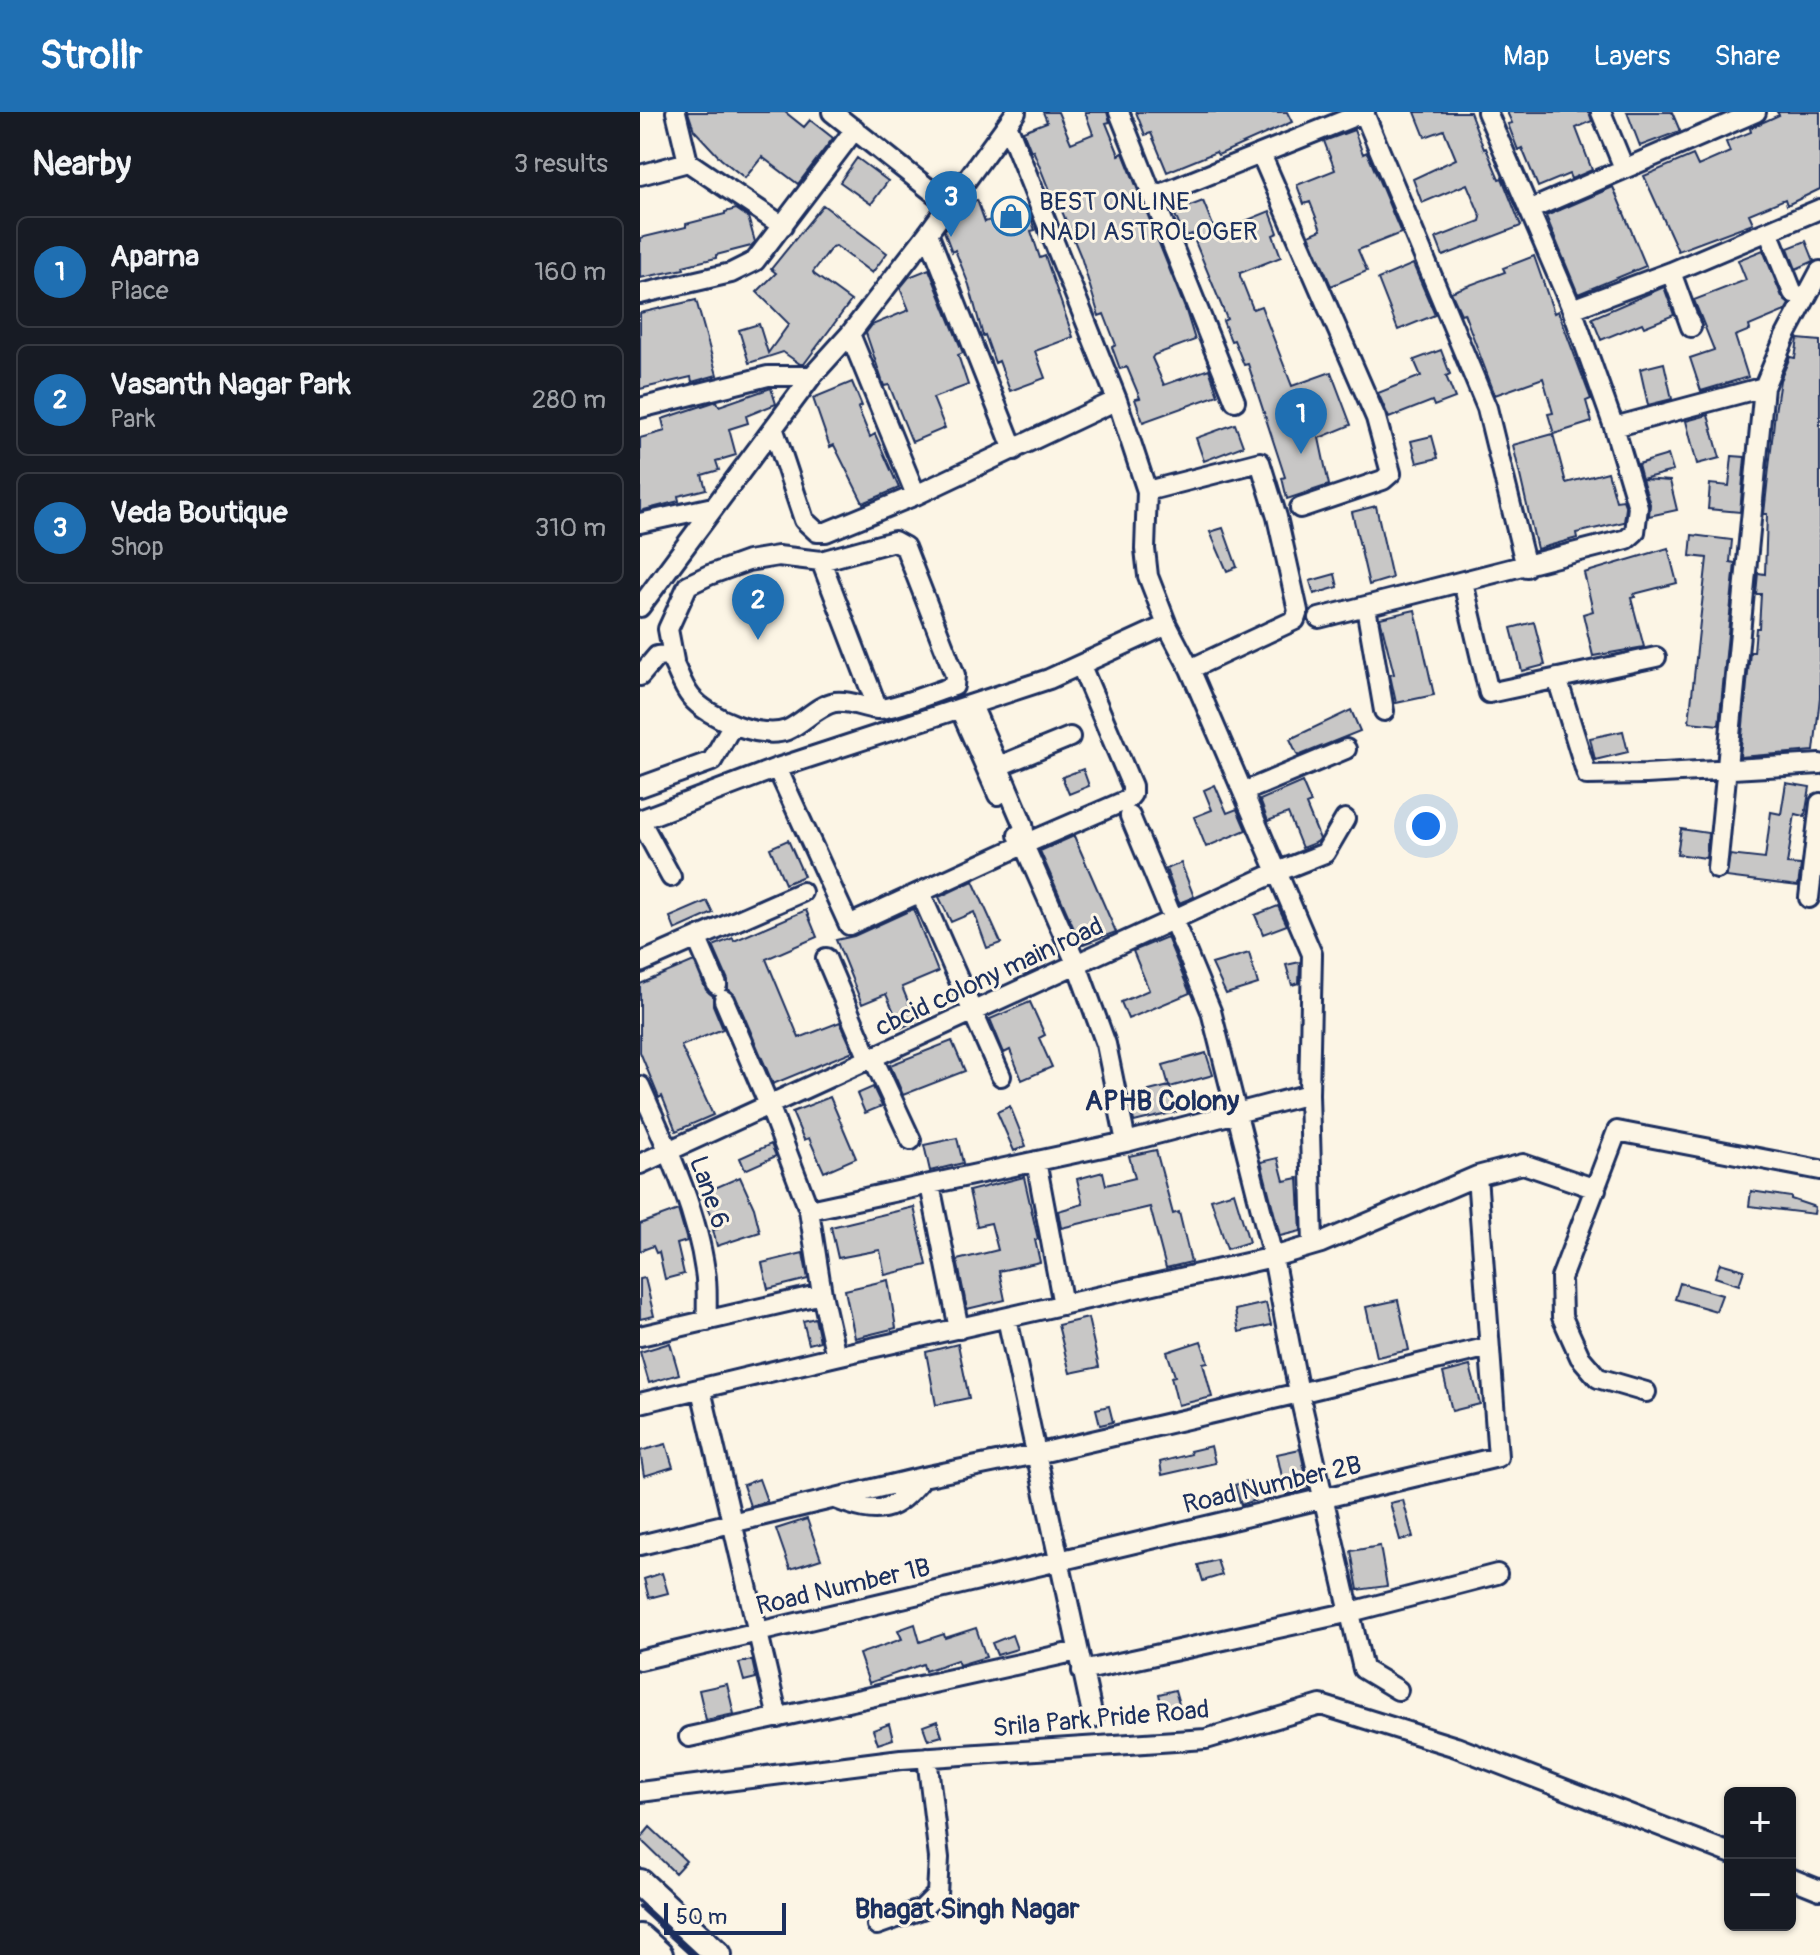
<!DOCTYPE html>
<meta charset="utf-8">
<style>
body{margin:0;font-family:Pangolin,sans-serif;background:#20242c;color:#f1f3f6}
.controls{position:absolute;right:24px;bottom:24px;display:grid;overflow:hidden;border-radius:12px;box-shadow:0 2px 6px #0004}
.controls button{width:72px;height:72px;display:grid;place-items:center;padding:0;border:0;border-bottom:2px solid #363941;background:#171b24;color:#f1f3f6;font:40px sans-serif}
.scale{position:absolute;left:24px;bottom:20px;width:122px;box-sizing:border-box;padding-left:8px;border:4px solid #1b2f5e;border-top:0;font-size:22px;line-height:28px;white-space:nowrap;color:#1b2f5e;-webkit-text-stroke:6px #fcf5e5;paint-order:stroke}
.you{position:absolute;left:786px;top:714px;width:28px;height:28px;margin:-20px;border:6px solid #fff;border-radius:50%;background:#1a73e8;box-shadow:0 0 0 12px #1a73e833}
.badge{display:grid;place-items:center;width:52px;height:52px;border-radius:50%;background:#1f6fb2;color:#fff;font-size:26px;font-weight:700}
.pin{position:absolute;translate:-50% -66px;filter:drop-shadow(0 2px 4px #0008)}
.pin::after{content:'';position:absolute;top:42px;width:28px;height:24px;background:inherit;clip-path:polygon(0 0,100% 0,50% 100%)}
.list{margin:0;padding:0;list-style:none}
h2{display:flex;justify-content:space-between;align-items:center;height:104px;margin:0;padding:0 32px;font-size:34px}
h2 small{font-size:26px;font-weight:400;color:#9ea1a6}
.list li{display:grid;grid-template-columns:52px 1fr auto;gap:24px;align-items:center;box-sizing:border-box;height:112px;margin:0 16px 16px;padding:0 16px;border:2px solid #363941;border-radius:12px}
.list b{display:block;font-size:30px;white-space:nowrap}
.list p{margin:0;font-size:26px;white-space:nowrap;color:#9ea1a6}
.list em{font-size:26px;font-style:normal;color:#9ea1a6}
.map{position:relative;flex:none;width:1180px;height:1843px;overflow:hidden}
header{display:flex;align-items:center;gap:48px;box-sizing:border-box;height:112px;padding:0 40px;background:#1f6fb2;color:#fff}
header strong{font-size:38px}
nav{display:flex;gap:44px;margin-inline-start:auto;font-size:28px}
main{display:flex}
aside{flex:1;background:#171b24}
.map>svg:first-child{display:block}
</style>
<header>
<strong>Strollr</strong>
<nav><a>Map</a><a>Layers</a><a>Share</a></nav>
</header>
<main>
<aside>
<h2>Nearby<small>3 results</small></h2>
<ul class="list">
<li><span class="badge">1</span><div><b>Aparna</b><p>Place</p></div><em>160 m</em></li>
<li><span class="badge">2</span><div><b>Vasanth Nagar Park</b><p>Park</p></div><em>280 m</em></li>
<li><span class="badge">3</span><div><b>Veda Boutique</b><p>Shop</p></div><em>310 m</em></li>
</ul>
</aside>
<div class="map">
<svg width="1180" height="1843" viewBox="0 0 1180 1843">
<rect width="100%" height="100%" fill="#fcf5e5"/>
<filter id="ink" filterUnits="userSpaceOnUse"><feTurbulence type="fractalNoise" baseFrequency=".0125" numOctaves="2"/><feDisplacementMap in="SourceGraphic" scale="16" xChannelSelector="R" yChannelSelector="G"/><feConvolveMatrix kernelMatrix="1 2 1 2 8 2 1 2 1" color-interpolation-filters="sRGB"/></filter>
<g filter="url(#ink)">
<path fill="#c8c7c6" stroke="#1b2f5e" stroke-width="2" d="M48,0H145L164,15L170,8L193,26L158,72L122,45L105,66L81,47L54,18Z
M403,0H418L431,31L453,22L445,0H467L470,10L466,11L479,43L483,41L546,199L555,228L514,243L512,246L524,273L569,257L578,283L503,310L495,287L500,286L487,255L480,257L472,235L476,233L464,202L459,204L441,145L419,92L415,93L393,38L391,39L383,19L407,10Z
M496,0H647L652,10L578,43L576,40L527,60L511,21L505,23Z
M775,0H830L844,37L846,36L859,67L862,66L881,114L803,144L796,126L840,109L841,105L827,72L782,91L773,67L816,47L804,18L785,25Z
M867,0H949L952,9L936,16L952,58L931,67L929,62L898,75L882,36L878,38L868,12L872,11Z
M987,0H1032L1040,19L1000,34Z
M1137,0H1180V77L1147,93L1145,87L1109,102L1113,111L1038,139L1004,64L1053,43L1058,54L1090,40L1086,30L1111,20L1110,16L1139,3Z
M714,18L723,42L727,40L761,121L718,138L727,159L691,174L669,123L681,118L670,90L664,92L657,73L695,58L684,29Z
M217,46L248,69L231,92L200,70Z
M973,75L1006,154L938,182L906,104Z
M337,88L345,110L387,95L395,118L391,119L400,146L405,144L433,225L395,239L405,266L370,279L359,249L355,251L345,223L343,224L329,173L315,138L312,140L304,119L324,92Z
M563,89L576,121L630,99L638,121L633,123L641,145L600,161V164L613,197L621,194L652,274L691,260L711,313L679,326L689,373L647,387L642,366L645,365L608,252L604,253L594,228L591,229L583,209L587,207L552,122L544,125L534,100Z
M183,93L247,141L232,161L196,134L192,135L173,160L174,162L211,189L164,252H160L143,240L109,251L99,218L119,212L128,241L149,212L117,180L136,161L131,157Z
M96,97L108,105L115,130L111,134L76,143V146L43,154L44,157L0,166V126L46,115V112L85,102V100Z
M1166,129L1174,149L1156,157L1148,136Z
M1123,138L1142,185L1149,192L1145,199L1109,214L1110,218L1095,224L1108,265L1061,279L1050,246L1074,238L1054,188L1106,168L1098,148Z
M894,144L914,201L918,199L951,287L946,289L952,310L914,322L908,302L913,301L903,266L855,283L824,201L821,202L811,180L865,160L863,156Z
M773,152L795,203L758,218L738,167Z
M289,157L323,241L318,243L328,273L293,286L305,316L272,330L249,273L244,274L226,221L232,213L269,198L260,176L269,165Z
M1024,175L1034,203L1004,215L1002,211L961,228L952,206Z
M56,188L77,263L52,270L51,265L0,277V201Z
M1158,227L1180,229V585L1174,639L1100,645L1110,540H1114L1116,516H1119L1121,482H1116L1118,461L1125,462L1127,402H1124L1135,300L1140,268L1150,245L1155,246Z
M801,238L810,262L806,264L815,286L794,294L792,289L749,306L738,281L781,264L774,248Z
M1024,251L1032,287L1008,293L1000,257Z
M212,270L222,294L218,296L230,325L235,322L259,376L223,391L194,333L190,335L173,286Z
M131,276L136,292L106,304L108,311L89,317L96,343L76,349L79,358L62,363L66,377L38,384L39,389L0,399V326L25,319L22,307L77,289L79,294Z
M1068,303L1080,346L1057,352L1046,309Z
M595,312L603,334L564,349L556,326Z
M913,322L926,371L968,360L976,389L983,388L986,396L984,410L936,421L937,426L897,437L873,333Z
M792,324L798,346L777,351L771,329Z
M1028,343L1033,359L1002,367L998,352Z
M1092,344L1105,345L1100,400L1068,397L1070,372L1089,374Z
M1002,367L1030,369L1037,398L1009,404L1010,392Z
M736,394L752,466L729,473L712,400Z
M583,416L597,455L587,459L570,420Z
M1052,423L1092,428L1090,450L1095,451L1079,613L1049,610L1067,446L1050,444Z
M1028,436L1037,471L994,482L995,485L991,486L1004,535L953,544L943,502L953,499L944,461Z
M695,462L698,475L674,482L670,469Z
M775,498L794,583L756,591L750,563L754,562L740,506Z
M894,510L905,553L882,559L871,516Z
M711,598L720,619L658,644L650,627Z
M983,619L988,640L955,648L950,626Z
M443,657L449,674L429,682L422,665Z
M662,670L671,691L666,693L680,727L677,730L662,736L648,701L628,709L620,688Z
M1146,671L1170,675L1165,704L1155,702L1147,752L1161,753L1158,774L1086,765L1090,743L1125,747L1131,700L1141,702Z
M575,673L587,701L597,697L606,718L566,735L554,705L572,698L564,678Z
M1041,717L1068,721L1066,746L1037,742Z
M434,724L476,820L441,833L400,739Z
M148,728L164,764L145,772L130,736Z
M541,751L554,785L539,791L526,757Z
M333,769L361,831L347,836L334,800L311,810L299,785Z
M67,789L73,801L35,818L30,805Z
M638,794L647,813L623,822L615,803Z
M273,797L298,860L262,875L276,909L261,916L246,882L222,892L196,828L214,824Z
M166,798L177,825L126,847L159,926L200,910L213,939L133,972L95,883L88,877V868L73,834L93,826L94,829Z
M527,825L550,881L488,907L481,890L509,878L493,839Z
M609,841L618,872L586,882L572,852Z
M54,849L66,878L73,884V893L83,917L41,934L73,1003L36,1019L22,984L19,986L0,940V872Z
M660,850L659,871L652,873L646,853Z
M390,890L405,923L399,926L412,955L382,968L370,938L364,941L350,907Z
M312,929L325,959L263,983L250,953Z
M566,941L573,963L530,975L536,1000L494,1010L489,984L529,974L523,953Z
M233,975L242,994L225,1001L217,982Z
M190,985L216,1046L184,1060L169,1026L164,1028L152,1000Z
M370,994L386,1034L374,1039L357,1000Z
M317,1026L323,1051L290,1059L284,1033Z
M131,1032L136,1044L105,1058L100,1046Z
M516,1038L533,1102L539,1100L551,1150L526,1156L510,1095L421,1116L418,1099L443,1092L437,1067L463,1060L466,1073L495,1066L489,1044Z
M638,1046L644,1069L658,1066L661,1119L640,1124L621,1050Z
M100,1065L114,1096L120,1120L77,1134L73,1118L77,1117L61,1082Z
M384,1065L398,1127L395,1128L400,1150L359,1159L365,1188L327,1197L317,1148L358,1138L351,1111L337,1114L329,1079Z
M1111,1079L1151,1085V1087L1175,1095L1174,1102L1109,1094Z
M594,1080L609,1130L587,1137L571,1087Z
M274,1095L287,1153L245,1163L240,1138L198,1146L191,1115Z
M38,1098L47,1129L37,1132L44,1162L25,1167L19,1140L16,1141L13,1134L0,1139V1112Z
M163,1141L168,1167L128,1177L122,1151Z
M1080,1151L1104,1158L1099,1173L1075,1165Z
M5,1166L14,1204L0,1207V1167Z
M248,1168L256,1216L215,1226L205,1178Z
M1040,1171L1082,1183L1076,1199L1035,1187Z
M758,1188L769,1238L737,1245L726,1195Z
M626,1191L631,1213L599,1220L595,1198Z
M175,1206L180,1229L169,1232L163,1209Z
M448,1206L459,1255L430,1261L418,1213Z
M561,1229L568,1250L563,1251L572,1285L538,1293L531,1265L535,1264L527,1240Z
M30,1231L39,1262L9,1271L0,1240Z
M318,1232L329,1286L296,1293L286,1240Z
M830,1254L840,1292L812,1299L803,1261Z
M469,1294L473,1310L460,1313L456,1297Z
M26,1332L33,1355L4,1364L0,1339Z
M571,1334L575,1351L522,1363L520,1350L551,1342L550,1339Z
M660,1337L669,1377L646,1383L637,1342Z
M119,1367L127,1389L110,1394L103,1373Z
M610,1368L616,1388L601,1393L595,1373Z
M763,1388L773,1425L760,1428L750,1391Z
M167,1407L181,1447L150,1457L136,1417Z
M740,1434L747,1474L718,1478L711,1439Z
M577,1448L582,1463L563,1469L558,1453Z
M22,1461L28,1481L9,1486L4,1467Z
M275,1512L280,1530L304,1522L305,1526L336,1516L346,1545L319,1553L317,1548L285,1559L283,1552L229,1571L219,1542L262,1527L258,1518Z
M372,1523L377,1537L357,1543L352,1531Z
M112,1548L116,1566L104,1569L99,1551Z
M87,1572L94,1602L66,1608L59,1578Z
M535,1578L539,1592L522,1596L519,1582Z
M297,1609L302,1624L288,1628L283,1614Z
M249,1612L253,1627L238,1632L233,1618Z
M10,1715L46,1749L35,1761L0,1727Z"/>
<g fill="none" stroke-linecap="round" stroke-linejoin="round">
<defs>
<path id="minor" d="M36,0L48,50L143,114
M192,0L308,92
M479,0L513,85L725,0
M847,0L932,197L974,315
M961,0L984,56
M724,1L847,296L886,455
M367,12L477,288L507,379L505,437L508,464L527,513L550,557L603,680
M621,42L736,306L751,361L743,368L660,396
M0,63L48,50
M513,85L595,289
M889,98L1116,0
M1128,119L1153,181
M288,121L374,338
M1031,160L1051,215
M0,182L91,161L115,149L215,17
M932,197L1031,160L1180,97
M210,222L276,383
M1124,275L1145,225L1180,159
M0,296L128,264H172
M134,318L164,408L177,420H186L276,383L477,288
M507,379L620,350L637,405L658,499L655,508L550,557
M0,411L73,395
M181,449L238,597
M823,470L849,581L1016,545
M0,495L172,264L210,222L288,121L376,0
M726,495L744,599
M679,506L987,427L995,420L998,395L974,315L1124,275L1077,757
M0,564L17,544L28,543C37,553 40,572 51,585C68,606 121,628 147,618C163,611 178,593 195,590C211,588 222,596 237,597C251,598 298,579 314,574L315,563L265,435L254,429L181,449L138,444L108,449L69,463L48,473L28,517L34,549
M917,566L947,663L1006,662L1180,652
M332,593L383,712L387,740L437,853L466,932L486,1030
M320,597L358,683
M359,654L430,625
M137,656L209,813L385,732
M0,675L72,649L93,612
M490,704L571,899L633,1145L659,1281L723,1557L758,1578
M378,723L385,732L487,688L492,682V674L441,554
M31,765L0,708L137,656L409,567L527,513
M1169,786L1180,691
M284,789L361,964
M57,827L77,873
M186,846L229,947
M0,851L162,780
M84,888L129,993L169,1098L182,1182L196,1244
M233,946L271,1028
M0,974C26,1033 56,1095 65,1159C68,1175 66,1192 67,1209
M669,982L673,1133
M396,1049L423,1193
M0,1052L637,760L685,741L705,707
M290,1073L319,1217
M169,1098L486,1030L669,982L672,842L603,680L706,637
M367,1206L453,1606
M0,1224L182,1182
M61,1278L138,1606
M1006,1280L958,1266L940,1245L922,1205L921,1166L977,1019L1180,1058
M0,1291L196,1244L633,1145L681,1131L837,1064L883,1052L956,1077
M196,1387C240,1404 253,1401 283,1365
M0,1433L283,1365L396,1342L659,1281L849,1235
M0,1548L858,1345L837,1064
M442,1559L711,1500L857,1462
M49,1625L438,1539
M0,1680L261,1647L566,1627L681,1593L816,1635L1090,1741
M1150,1766L1180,1778
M237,1813L282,1797L297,1782L299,1746L287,1645"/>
<path id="highway" d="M0,1771L78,1843
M0,1826L19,1843"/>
</defs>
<use href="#minor" stroke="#1b2f5e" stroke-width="24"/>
<use href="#highway" stroke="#1b2f5e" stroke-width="32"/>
<use href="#minor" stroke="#fcf5e5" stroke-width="18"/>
<use href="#highway" stroke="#fcf5e5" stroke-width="26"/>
<path stroke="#1b2f5e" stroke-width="5" d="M0,1795L52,1843"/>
</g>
</g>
<defs>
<symbol id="shop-ring" viewBox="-11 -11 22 22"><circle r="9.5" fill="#fcf5e5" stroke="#1f6fb2" stroke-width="1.5"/><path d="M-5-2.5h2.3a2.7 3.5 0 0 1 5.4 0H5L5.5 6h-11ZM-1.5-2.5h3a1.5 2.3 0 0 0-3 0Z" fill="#1f6fb2"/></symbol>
</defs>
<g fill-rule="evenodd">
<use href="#shop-ring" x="349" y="82" width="44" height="44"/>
</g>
<g text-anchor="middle" stroke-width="6" stroke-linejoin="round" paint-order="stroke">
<g font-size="26" fill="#1b2f5e" stroke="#fcf5e5" text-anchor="start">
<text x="399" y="98">BEST ONLINE<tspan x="399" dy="30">NADI ASTROLOGER</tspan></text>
</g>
<g font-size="26" fill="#1b2f5e" stroke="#fcf5e5">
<text transform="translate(349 864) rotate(-25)" y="9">cbcid colony main road</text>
<text transform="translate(70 1080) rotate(71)" y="9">Lane 6</text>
<text transform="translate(632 1372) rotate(-13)" y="9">Road Number 2B</text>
<text transform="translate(203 1474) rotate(-13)" y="9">Road Number 1B</text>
<text transform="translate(461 1606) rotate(-5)" y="9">Srila Park Pride Road</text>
</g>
<g font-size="28" font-weight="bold" fill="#1b2f5e" stroke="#fcf5e5">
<text x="522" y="998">APHB Colony</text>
<text x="327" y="1806">Bhagat Singh Nagar</text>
</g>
</g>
</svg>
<div class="controls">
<button>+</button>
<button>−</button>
</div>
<div class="scale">50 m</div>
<div class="you"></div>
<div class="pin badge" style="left:661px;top:342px">1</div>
<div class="pin badge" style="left:118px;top:528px">2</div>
<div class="pin badge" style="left:311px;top:125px">3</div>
</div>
</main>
